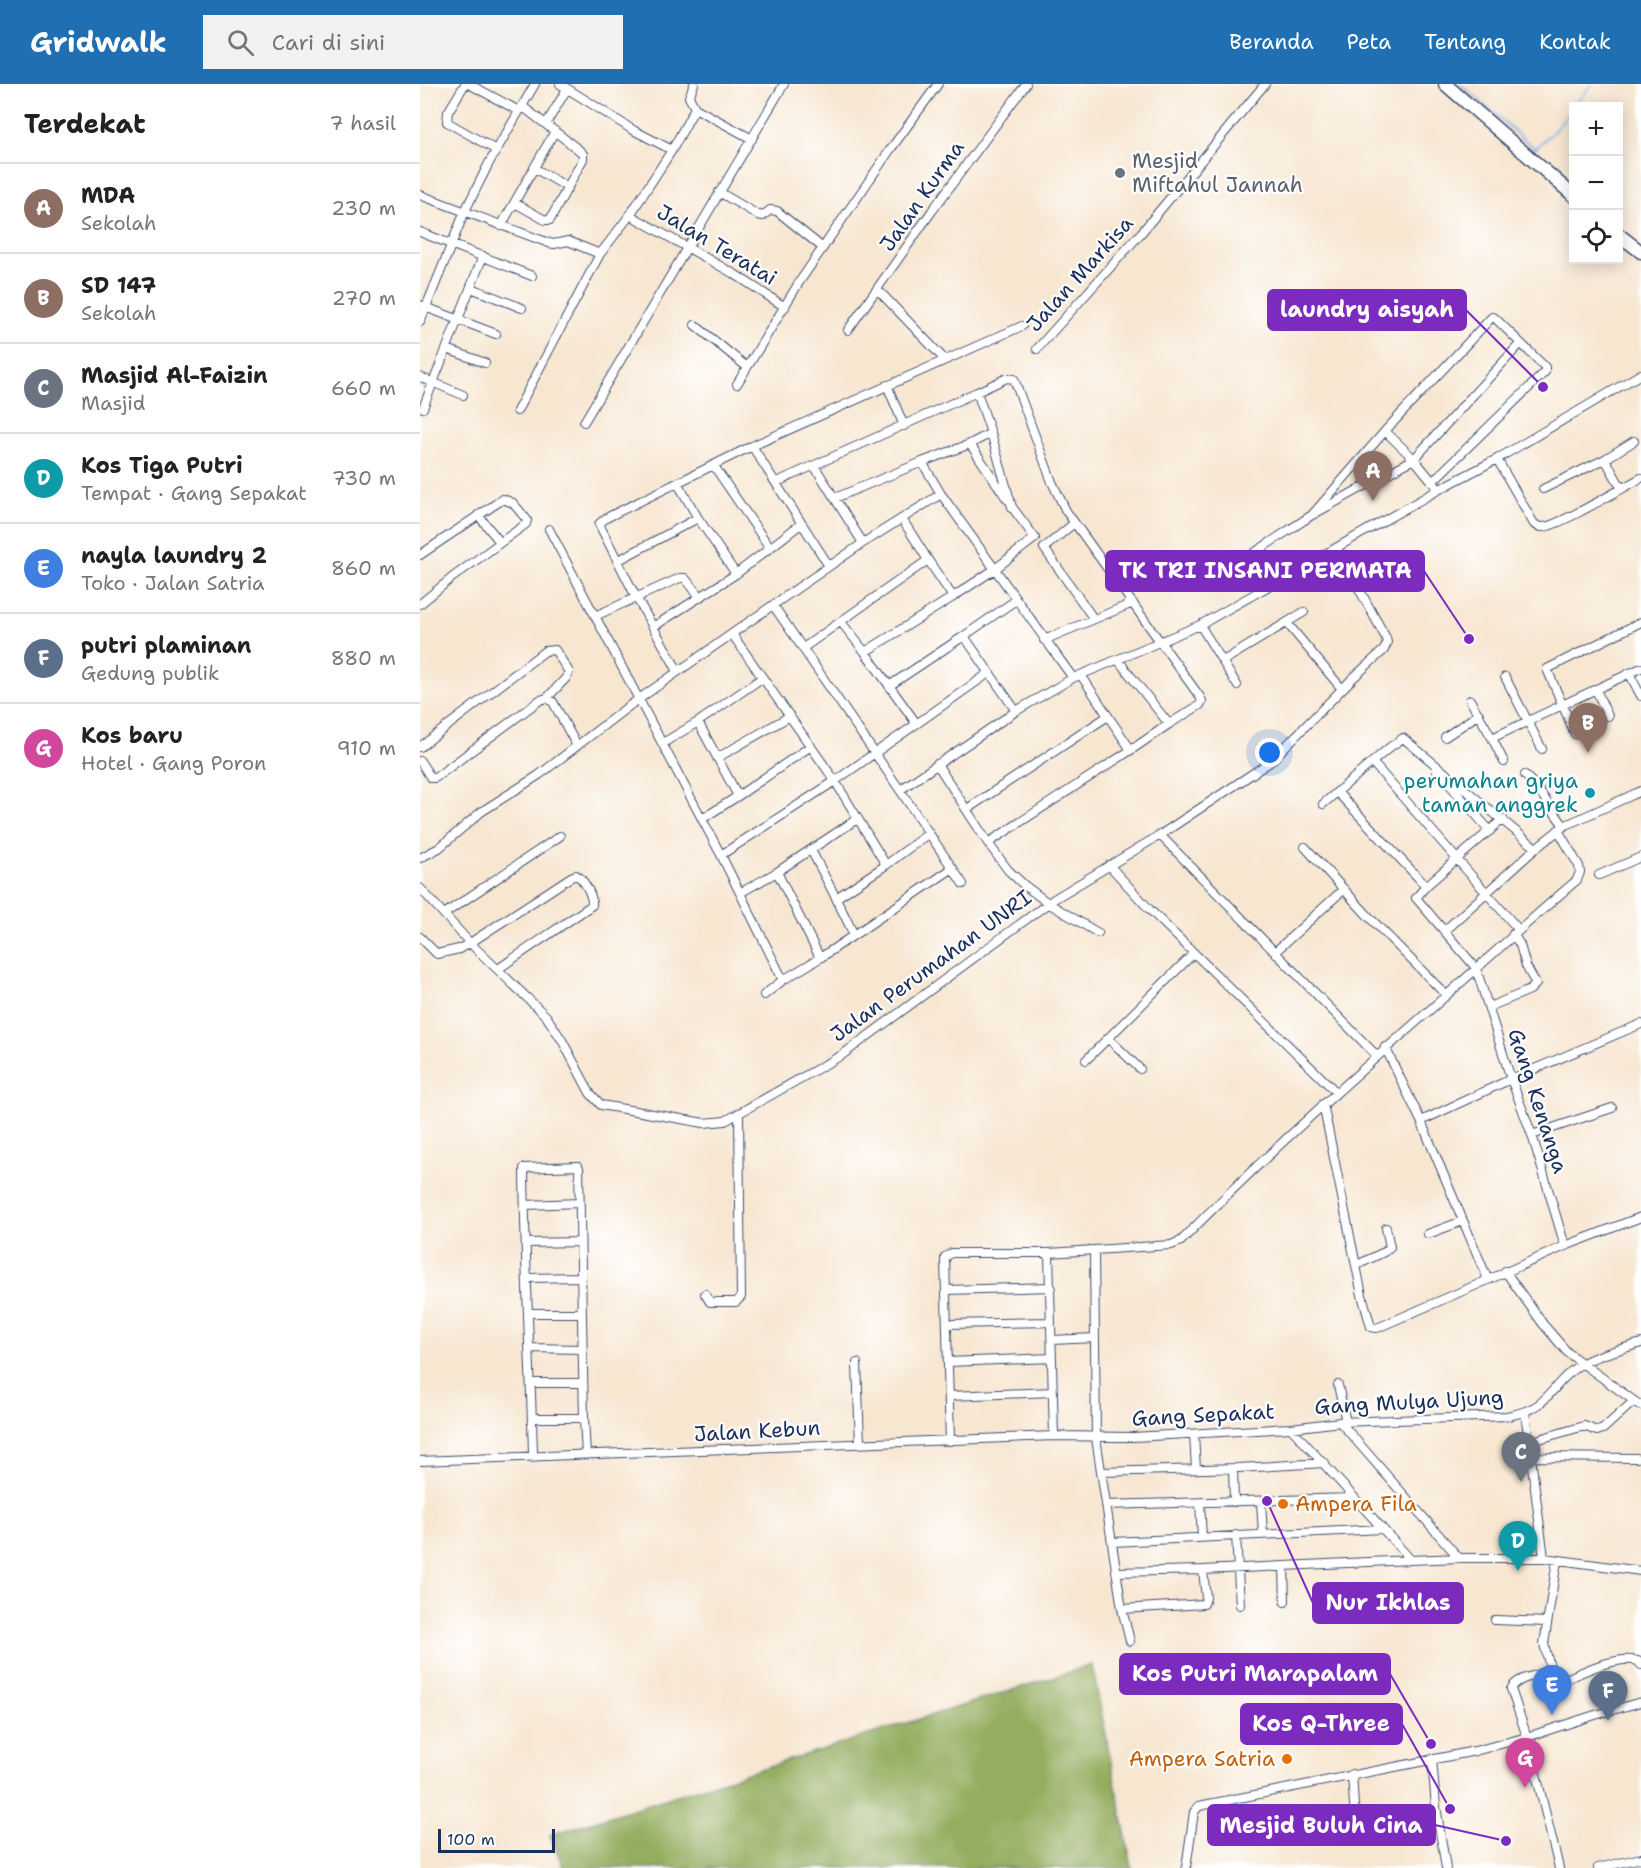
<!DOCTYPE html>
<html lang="id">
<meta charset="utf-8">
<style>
body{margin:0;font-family:"Shantell Sans",sans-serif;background:#f2f2f2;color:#222}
.controls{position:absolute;right:18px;top:18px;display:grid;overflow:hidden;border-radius:0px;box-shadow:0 3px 15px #0003}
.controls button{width:54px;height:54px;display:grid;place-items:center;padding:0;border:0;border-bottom:2px solid #e0e0e0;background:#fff;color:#222;font:30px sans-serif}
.scale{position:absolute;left:18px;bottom:15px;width:117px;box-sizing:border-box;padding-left:6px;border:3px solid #1b2f5e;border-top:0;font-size:16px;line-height:21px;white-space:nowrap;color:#1b2f5e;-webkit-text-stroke:4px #fff;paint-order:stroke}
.you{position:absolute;left:850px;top:669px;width:21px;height:21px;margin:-15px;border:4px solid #fff;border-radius:50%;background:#1a73e8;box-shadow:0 0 0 9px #1a73e833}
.badge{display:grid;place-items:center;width:39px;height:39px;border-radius:50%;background:#1f6fb2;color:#fff;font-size:20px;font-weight:700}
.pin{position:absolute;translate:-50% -50px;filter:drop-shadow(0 2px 3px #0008)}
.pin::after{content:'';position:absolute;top:32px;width:21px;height:18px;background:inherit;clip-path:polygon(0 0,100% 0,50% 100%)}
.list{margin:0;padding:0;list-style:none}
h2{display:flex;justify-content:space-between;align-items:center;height:78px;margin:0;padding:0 24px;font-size:26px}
h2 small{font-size:20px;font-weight:400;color:#767676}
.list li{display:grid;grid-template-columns:39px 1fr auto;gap:18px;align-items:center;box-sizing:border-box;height:90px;padding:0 24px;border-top:2px solid #e0e0e0}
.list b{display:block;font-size:22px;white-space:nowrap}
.list p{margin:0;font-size:20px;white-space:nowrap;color:#767676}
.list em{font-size:20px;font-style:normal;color:#767676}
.icon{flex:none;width:33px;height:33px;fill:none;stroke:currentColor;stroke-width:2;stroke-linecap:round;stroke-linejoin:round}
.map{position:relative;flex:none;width:1221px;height:1784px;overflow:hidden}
header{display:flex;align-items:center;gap:36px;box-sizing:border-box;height:84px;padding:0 30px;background:#1f6fb2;color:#fff}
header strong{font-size:28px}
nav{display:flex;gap:33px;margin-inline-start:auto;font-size:21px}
.search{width:420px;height:54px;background:#f2f2f2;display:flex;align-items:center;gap:15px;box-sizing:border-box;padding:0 21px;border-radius:0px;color:#767676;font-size:22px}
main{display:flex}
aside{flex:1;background:#fff}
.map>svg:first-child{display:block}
</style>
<header>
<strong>Gridwalk</strong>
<div class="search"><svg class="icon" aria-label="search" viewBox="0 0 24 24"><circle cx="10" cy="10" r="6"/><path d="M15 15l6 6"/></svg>Cari di sini</div>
<nav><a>Beranda</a><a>Peta</a><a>Tentang</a><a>Kontak</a></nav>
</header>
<main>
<aside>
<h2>Terdekat<small>7 hasil</small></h2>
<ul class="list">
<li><span class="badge" style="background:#8d6e63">A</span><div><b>MDA</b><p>Sekolah</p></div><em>230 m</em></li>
<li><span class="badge" style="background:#8d6e63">B</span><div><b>SD 147</b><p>Sekolah</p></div><em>270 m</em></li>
<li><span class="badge" style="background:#6b7280">C</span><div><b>Masjid Al-Faizin</b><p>Masjid</p></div><em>660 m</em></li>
<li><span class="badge" style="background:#0f9aa8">D</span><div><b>Kos Tiga Putri</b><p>Tempat · Gang Sepakat</p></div><em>730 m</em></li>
<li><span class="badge" style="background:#3f7fe0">E</span><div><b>nayla laundry 2</b><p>Toko · Jalan Satria</p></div><em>860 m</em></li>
<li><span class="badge" style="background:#5c6f8a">F</span><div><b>putri plaminan</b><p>Gedung publik</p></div><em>880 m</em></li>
<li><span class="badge" style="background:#d1479c">G</span><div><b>Kos baru</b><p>Hotel · Gang Poron</p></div><em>910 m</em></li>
</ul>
</aside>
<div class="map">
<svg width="1221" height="1784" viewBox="0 0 1221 1784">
<rect width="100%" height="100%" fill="#fff"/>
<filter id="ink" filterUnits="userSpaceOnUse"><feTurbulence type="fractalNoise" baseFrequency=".0167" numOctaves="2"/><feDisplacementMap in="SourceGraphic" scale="12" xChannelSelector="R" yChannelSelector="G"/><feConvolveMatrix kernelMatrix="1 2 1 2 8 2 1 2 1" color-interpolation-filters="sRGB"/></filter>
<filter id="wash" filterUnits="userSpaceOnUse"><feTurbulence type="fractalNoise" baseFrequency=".008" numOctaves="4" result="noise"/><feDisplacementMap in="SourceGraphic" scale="24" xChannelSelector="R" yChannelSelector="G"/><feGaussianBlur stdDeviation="1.35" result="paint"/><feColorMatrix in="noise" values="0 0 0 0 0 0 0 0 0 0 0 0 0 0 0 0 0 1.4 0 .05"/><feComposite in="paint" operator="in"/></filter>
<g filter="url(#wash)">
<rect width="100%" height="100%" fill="#f7e6d0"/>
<path fill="#94ae60" stroke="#586e5f" stroke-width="1.5" d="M672,1581L712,1784H144L130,1751Z"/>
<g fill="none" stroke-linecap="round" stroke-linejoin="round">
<path stroke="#7fb4ed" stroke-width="2" d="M1040,0L1115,65L1138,43L1154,23
M1154,22L1172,0"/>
</g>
</g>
<g filter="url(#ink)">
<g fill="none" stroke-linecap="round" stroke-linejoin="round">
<defs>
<path id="minor" d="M45,0L28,28L27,38L76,66
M49,0L99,27
M140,0L213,46L252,66
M274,0L269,13L275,24L332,55
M126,40L147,5
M114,84L147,103
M299,108L338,131L343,132L350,126L357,127L403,164
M0,111L129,159L134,160L148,157L180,170
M95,119L125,136H130L163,75V70L159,66L102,22
M210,131L316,191L365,223
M81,142L135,47
M0,148L112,192
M51,204L102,224
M458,206L525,276
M0,221L76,250
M0,238L45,127L69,79L115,0
M275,241L327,283
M428,246L512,127L606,0
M27,265L65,279
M617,265L721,149L845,0
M0,293L43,311
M317,300L380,197L470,66L518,0
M467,301L484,342
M557,308L587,294L594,295L632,398L646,427L780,613L782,617L780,621L749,640L711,666
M3,324L63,172
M97,327L180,170L210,131L252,66L275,24
M164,338L364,0
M965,347L1072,233L1075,234L1125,283V288L1012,398
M550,360L571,349
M1077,375L1114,440C1117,442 1119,443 1123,443C1137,443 1204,403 1221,394
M1185,375L1202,405
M502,378L550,360L587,415
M294,382L350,464
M395,383L443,459
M357,398L557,308L571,349L592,423L615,454L575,485L533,513L508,476L383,564
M258,400L278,434L316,490L280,513
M1123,405L1185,375L1214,357
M415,414L502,378L521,410
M58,431L80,458
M892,431L994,375L1100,260
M482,435L508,476
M653,440L624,464L673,534
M129,445L175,532
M834,469L892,431L965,347L994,375L1016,402
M0,471L83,415L93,419L107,436L106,440L33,493L0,520
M197,477L278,434
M409,482L332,362L602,242
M316,490L382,439
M353,521L443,459L521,410L653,594
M421,538L445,568L496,639
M867,539L922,605
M780,541L817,601
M233,543L280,513L265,494H260L175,532L282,735L318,712L278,638
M312,550L415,697L569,589
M544,552L596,516
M624,556L713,519
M445,568L533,513
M698,576L749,640
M803,577L884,528
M258,587L216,513L179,440L186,434L332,362
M1209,589L1221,612
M1085,593L1122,665
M469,602L544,552L596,627
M1176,606L1188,632
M1050,616L1072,654L1221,584
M1155,650L1127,585L1221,538
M1025,653L1059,630
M1072,654L1084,678
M243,659L278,638L342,594
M0,663L125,567L135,566L149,588L146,594L127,614
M297,674L370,632
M0,677L11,694H15L120,616L127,614L133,618L157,662
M952,678L1098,845
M517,680L568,759L588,786L604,801L628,819L678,849
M1016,685L1070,747
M1105,691L1117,704L1144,742
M480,706L543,800
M917,708L1006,802
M318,712L391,662
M903,720L970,663L983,654L1116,764
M547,725L688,632L661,591
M282,735L301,771L415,697L466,781L509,749
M740,751L956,971
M568,759L711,666L688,632
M885,763L950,834L1026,911
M391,766L416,814L466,781
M301,771L320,809L357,788L437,735
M0,774L19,764L61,728L119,691L209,622L353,521L480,706L596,627L653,594L780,541L1018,406L1077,375L1221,290
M689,781L729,825L916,1008
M357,788L400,874L363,896
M1179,791L1221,773
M0,804L50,859L126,932L142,956L170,1009L181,1021L284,1039L305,1037L422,971L634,815L740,751L850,678L933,594L964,566L967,559L966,554L917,465
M320,809L363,896L344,911
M24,830L140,752
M1024,847L1116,764L1144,742L1221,707
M434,851L533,784
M0,853L17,870L39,865L50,859L151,793L156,791C164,795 173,812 172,821L78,885
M856,867L924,805
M400,874L434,851L416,814
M1069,923L1110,906L1116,900L1106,882L1100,861L1093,850
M688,954L720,985
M666,976L774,869
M903,1020L942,1211L951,1243L957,1244L1068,1196L1001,1037L965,963
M1001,1037L1091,995L1221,940
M1112,1051L1192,1024
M105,1121L159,1119
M1008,1150L1043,1137
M107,1159L159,1158
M1145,1162L1221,1133
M674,1166L751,1161L761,1157C846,1070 937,990 1028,910C1071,872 1113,833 1157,796L1160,788L1159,782L1138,746
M629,1169L674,1166L676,1354L702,1525L710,1557
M937,1181L964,1168L970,1163L966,1144
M1085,1187L1123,1240L1148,1269L1221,1322
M108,1194L160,1193
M1068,1196L1145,1162L1112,1051L1091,995L1056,884L996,814L1006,802L1083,735
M527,1206L631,1203
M285,1210L290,1218H316L321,1213L319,1030
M109,1229H162
M528,1240L631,1238
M632,1256L675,1254
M110,1264L162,1265
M528,1278L632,1274
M437,1279L440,1360
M111,1299H162
M918,1301L926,1338
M529,1312L633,1308
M1105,1328L1124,1474
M112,1334H164L159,1084L158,1082L104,1084C105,1178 110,1273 113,1368V1374
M164,1334L166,1371
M920,1338L1039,1474
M871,1344L991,1476L1039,1474H1124L1221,1487
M774,1350L776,1385
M530,1357L525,1173L532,1169H629L634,1352
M1109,1358L1164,1342L1177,1347L1183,1345L1214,1317
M1110,1373L1217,1374
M0,1377L634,1352L713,1353L871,1344L920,1338L1087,1332C1132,1324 1128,1303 1158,1282C1174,1271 1203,1265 1221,1259
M813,1384L814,1418
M681,1388L818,1384L905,1379
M841,1417L843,1450
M780,1419L782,1453
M686,1421L934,1414
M816,1451L820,1521
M692,1458L963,1445
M1137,1476L1124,1560L1131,1587C1118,1591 1097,1593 1091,1605L1107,1653L1139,1784
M864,1482L865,1518
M696,1488L783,1486L991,1476
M702,1525L784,1520L786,1514L783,1486
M1075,1536L1127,1538
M1146,1595C1164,1587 1199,1571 1218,1577L1221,1581
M1012,1675L1016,1723L1026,1784
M932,1690L936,1752
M766,1784L774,1728L779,1722L1055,1667L1107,1653L1175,1631L1221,1618
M1178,1784L1221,1774"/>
<path id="highway" d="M1025,0L1154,112
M1198,150L1221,168"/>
</defs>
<use href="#minor" stroke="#3c4a6f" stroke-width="10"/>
<use href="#highway" stroke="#3c4a6f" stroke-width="15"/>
<use href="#minor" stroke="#fff" stroke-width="8"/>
<use href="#highway" stroke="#fff" stroke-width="12"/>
</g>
</g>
<circle fill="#6b7280" stroke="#fff" stroke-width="2" cx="700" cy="89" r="6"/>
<circle fill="#0f9aa8" stroke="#fff" stroke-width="2" cx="1170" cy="709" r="6"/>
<g fill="#e8710a" stroke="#fff" stroke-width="2">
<circle cx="863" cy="1420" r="6"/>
<circle cx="867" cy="1675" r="6"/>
</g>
<g text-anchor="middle" stroke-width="4.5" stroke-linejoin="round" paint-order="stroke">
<g font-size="21" fill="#5b616d" stroke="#fff" text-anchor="start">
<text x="712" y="84">Mesjid<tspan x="712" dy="24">Miftahul Jannah</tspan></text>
</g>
<g font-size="21" fill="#1b2f5e" stroke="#fff">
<text transform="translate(502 112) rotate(-55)" y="7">Jalan Kurma</text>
<text transform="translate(297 161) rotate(31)" y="7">Jalan Teratai</text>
<text transform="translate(660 190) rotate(-48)" y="7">Jalan Markisa</text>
<text transform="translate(511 882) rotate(-36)" y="7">Jalan Perumahan UNRI</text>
<text transform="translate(1118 1017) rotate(72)" y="7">Gang Kenanga</text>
<text transform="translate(989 1318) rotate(-3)" y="7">Gang Mulya Ujung</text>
<text transform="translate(783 1331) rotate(-3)" y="7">Gang Sepakat</text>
<text transform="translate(337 1347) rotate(-3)" y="7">Jalan Kebun</text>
</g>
<g font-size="21" fill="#0d838f" stroke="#fff" text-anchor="end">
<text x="1158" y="704">perumahan griya<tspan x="1158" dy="24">taman anggrek</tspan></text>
</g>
<g font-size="21" fill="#c56008" stroke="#fff" text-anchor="start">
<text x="875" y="1427">Ampera Fila</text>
<text x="855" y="1682" text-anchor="end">Ampera Satria</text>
</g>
</g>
<path fill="none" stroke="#7b2cbf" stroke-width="2" d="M1123 303L1046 226M1049 555L1004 487M847 1417L893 1519M1011 1660L970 1590M1030 1725L982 1640M1086 1757L1015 1741"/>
<g fill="#7b2cbf" stroke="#fff" stroke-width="2">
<circle cx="1123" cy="303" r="6"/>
<circle cx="1049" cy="555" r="6"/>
<circle cx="847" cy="1417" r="6"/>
<circle cx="1011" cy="1660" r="6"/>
<circle cx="1030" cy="1725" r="6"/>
<circle cx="1086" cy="1757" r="6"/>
</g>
<g fill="#7b2cbf" stroke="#7b2cbf" stroke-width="2">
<rect x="848" y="206" width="198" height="40" rx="6"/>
<rect x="686" y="467" width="318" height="40" rx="6"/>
<rect x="893" y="1499" width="150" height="40" rx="6"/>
<rect x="700" y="1570" width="270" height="40" rx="6"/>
<rect x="821" y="1620" width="161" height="40" rx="6"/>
<rect x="788" y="1721" width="227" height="40" rx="6"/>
</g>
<g font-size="22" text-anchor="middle" font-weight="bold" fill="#fff">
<text x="947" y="233">laundry aisyah</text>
<text x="845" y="494">TK TRI INSANI PERMATA</text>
<text x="968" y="1526">Nur Ikhlas</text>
<text x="835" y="1597">Kos Putri Marapalam</text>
<text x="901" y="1647">Kos Q-Three</text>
<text x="901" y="1749">Mesjid Buluh Cina</text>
</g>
</svg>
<div class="controls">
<button>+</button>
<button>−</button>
<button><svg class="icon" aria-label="locate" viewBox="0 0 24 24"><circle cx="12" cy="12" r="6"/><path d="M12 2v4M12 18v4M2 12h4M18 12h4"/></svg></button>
</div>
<div class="scale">100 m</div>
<div class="you"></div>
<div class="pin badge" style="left:953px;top:417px;background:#8d6e63">A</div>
<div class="pin badge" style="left:1168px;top:669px;background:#8d6e63">B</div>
<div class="pin badge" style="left:1101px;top:1398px;background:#6b7280">C</div>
<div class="pin badge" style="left:1098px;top:1487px;background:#0f9aa8">D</div>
<div class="pin badge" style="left:1132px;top:1631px;background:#3f7fe0">E</div>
<div class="pin badge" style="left:1188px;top:1637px;background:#5c6f8a">F</div>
<div class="pin badge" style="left:1105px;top:1704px;background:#d1479c">G</div>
</div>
</main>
